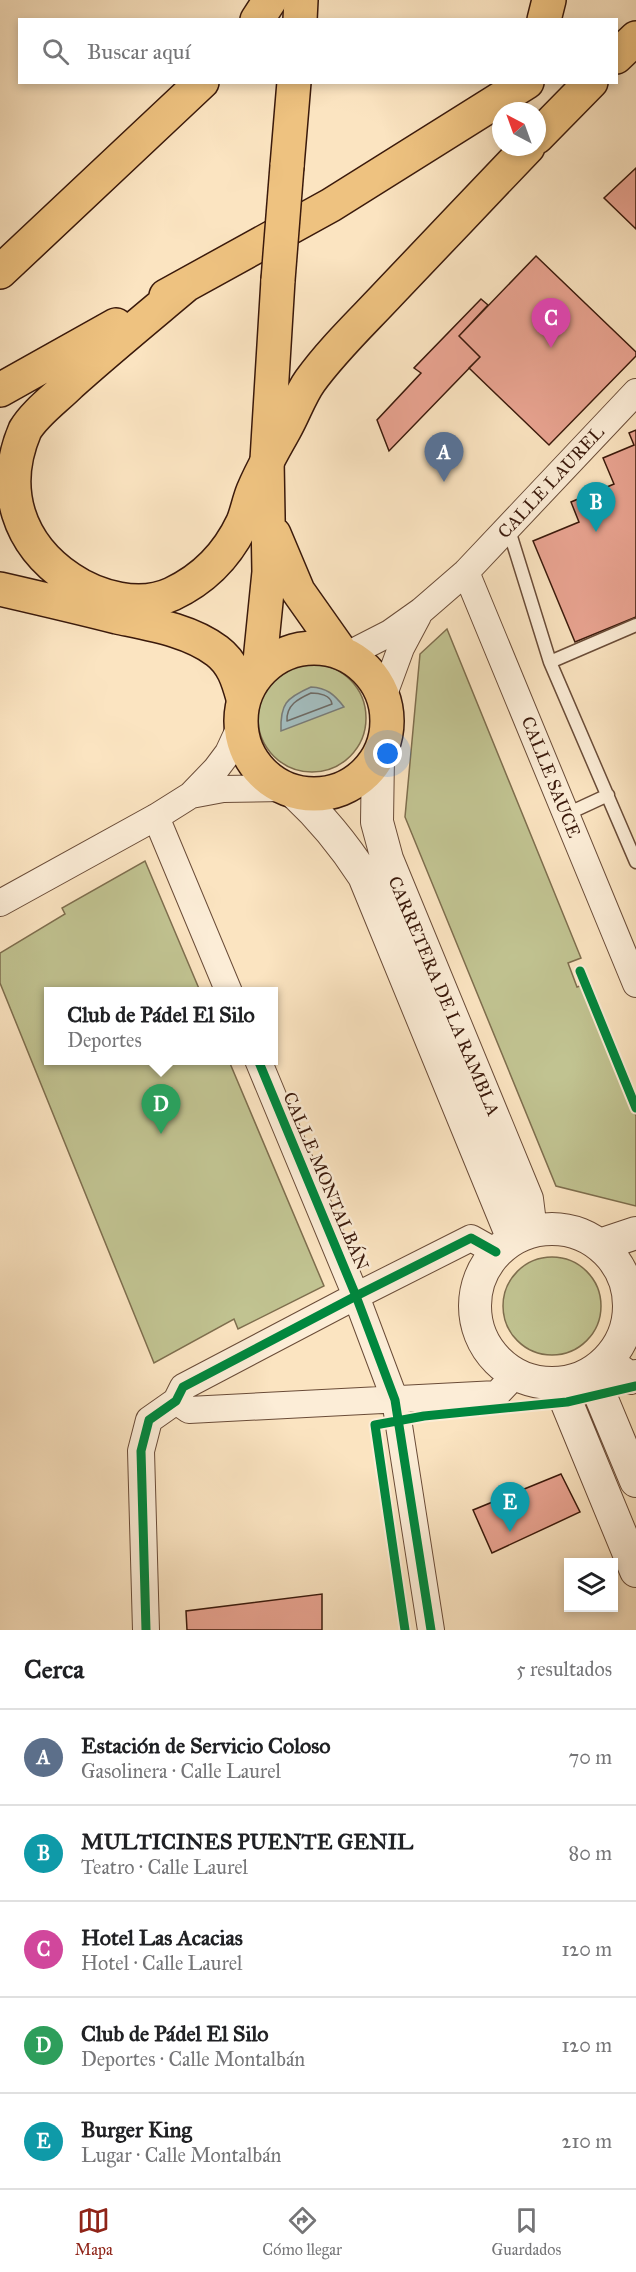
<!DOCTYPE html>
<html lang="es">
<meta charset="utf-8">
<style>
body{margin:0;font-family:"IM FELL Great Primer",serif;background:#f2f2f2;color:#202124}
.controls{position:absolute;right:18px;bottom:18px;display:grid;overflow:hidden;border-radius:0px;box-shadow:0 3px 9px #0003}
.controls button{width:54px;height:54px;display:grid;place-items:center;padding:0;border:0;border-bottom:2px solid #e0e0e0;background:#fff;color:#202124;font:30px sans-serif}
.compass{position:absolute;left:492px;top:102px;width:54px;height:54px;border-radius:50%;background:#fff;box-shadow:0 3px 9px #0003;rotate:319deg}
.you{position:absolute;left:388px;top:754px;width:21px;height:21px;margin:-15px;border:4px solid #fff;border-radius:50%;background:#1a73e8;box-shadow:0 0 0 9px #1a73e833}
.badge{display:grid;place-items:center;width:39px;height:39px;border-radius:50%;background:#8f2418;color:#fff;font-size:20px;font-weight:700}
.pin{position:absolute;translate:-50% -50px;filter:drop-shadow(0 2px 3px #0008)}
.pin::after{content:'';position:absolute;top:32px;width:21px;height:18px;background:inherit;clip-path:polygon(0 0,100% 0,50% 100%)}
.popup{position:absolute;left:44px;top:987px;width:234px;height:78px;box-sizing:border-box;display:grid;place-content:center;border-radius:0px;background:#fff;filter:drop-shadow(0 2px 4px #0005);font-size:20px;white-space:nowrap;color:#757577}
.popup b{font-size:22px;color:#202124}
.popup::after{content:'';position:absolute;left:50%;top:100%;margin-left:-12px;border:12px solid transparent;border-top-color:#fff}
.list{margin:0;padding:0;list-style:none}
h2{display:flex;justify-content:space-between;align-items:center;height:78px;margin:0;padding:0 24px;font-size:26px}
h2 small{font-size:20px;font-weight:400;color:#757577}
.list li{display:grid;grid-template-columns:39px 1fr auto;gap:18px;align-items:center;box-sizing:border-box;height:96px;padding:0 24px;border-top:2px solid #e0e0e0}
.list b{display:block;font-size:22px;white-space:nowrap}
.list p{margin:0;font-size:20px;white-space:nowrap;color:#757577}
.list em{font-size:20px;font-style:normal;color:#757577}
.icon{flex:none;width:33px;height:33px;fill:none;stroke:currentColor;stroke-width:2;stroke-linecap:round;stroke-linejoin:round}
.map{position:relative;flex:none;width:636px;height:1630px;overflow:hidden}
.search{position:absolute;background:#fff;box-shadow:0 3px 9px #0003;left:18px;right:18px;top:18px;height:66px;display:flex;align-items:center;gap:15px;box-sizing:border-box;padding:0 21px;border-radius:0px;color:#757577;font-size:22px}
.sheet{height:558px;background:#fff}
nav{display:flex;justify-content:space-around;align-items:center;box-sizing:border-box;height:84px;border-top:2px solid #e0e0e0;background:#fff;font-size:16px;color:#757577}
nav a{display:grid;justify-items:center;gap:3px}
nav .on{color:#8f2418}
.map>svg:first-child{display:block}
</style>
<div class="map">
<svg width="636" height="1630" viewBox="0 0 636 1630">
<rect width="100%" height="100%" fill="#fbe4c1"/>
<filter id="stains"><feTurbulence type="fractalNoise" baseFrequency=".00333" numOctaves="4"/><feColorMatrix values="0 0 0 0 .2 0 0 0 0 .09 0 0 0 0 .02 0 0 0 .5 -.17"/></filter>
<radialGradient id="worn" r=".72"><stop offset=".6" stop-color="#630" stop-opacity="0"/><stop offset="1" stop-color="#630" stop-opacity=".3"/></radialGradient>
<path fill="#c1c391" stroke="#7e6e4e" stroke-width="1.5" d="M447,629L581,958L568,963L577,987L583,985L636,1116V1206L556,1186L405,817L420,654Z
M258 718a54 54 0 1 1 108 0a54 54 0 1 1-108 0Z
M145,861L200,991L48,992V1060L229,1061L324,1286L238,1329L234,1319L154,1363L0,983V953L65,914L62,908Z
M503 1306a49 49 0 1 1 98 0a49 49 0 1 1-98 0Z"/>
<path fill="#a3bcbd" stroke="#797b76" stroke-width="1.5" d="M311,687C327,688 334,694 344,707L281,731C280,704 286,698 311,687Z"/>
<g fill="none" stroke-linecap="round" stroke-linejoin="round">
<path stroke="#6e6a64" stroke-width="1.5" d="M311,693C319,693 331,695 332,704L287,721C286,705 298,699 311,693Z"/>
</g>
<path fill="#eaa492" stroke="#3a190b" stroke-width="1.5" d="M636,168V229L604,198Z
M536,256L636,352V356L549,445L469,368L480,357L459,336Z
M481,299L488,305L459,336L480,357L389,451L377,420L421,373L414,368Z
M636,430V617L575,642L533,541L579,522L571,502L614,484L603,458L634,445L629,433Z
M561,1474L580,1512L492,1553L473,1510Z
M322,1594V1630H187L186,1611Z"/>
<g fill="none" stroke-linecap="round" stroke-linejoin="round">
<defs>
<path id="service" d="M508,527L550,662L636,862
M550,662L636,625
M567,814L608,795"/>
<path id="minor" d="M466,572L636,984
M347,655L390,633L421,611L466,572L636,392
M383,697L401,648L418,616
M191,795L223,789L284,788
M156,817L229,992
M0,903L156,817L191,795L216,769L228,753L240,727
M258,1060L356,1296L395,1400L431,1630
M176,1401L189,1410L497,1394L515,1375
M146,1630L141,1451L149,1420L176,1401L183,1387L356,1296L471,1238L496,1252"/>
<path id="tertiary" d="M378,757L377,822L387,859L527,1199L531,1231
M294,792C321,817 344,845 364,876L513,1239
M475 1306a77 77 0 1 1 154 0a77 77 0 1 1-154 0Z
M600,1245L636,1233
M607,1362L630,1378L636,1376
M591,1373L636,1481
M559,1384L636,1571"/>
<path id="primary" d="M300,20L301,0
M287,166L294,82
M274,534L298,591L341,652
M241 721a73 73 0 1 1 146 0a73 73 0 1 1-146 0Z
M259,671L269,572L267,460L278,280"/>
<path id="trunk" d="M257,20L270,0
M544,20L549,0
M616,57L636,38
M537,137L591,82
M0,272L202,82
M185,286C147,318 108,350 70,384C56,398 35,413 25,430C0,489 18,544 70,579C98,598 140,609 172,594C204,579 228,554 243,522C247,512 249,501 253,491C262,469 274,449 285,429C294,413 300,395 310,381C333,349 363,321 390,292C436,244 482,195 528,147
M166,296L331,205L527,82
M0,390L116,325
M0,589C39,598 78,607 117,617C150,624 189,630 217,651C233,663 238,680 243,698"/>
</defs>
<use href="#service" stroke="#6a4c38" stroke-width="15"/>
<use href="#minor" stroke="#6a4c38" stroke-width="28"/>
<use href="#tertiary" stroke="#6a4c38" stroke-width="34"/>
<use href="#primary" stroke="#3a190b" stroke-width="36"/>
<use href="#trunk" stroke="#3a190b" stroke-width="36"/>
<use href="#service" stroke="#fcedd7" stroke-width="12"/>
<use href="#minor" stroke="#fcedd7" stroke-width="26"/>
<use href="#tertiary" stroke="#fcedd7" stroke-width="32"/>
<use href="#primary" stroke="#eec280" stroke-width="33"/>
<use href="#trunk" stroke="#eec280" stroke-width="33"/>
<defs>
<path id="primary-bridge" d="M278,280L287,166"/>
</defs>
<use href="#primary-bridge" stroke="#3a190b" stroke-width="36" stroke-linecap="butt"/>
<use href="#primary-bridge" stroke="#eec280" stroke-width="33"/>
<defs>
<path id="cycleway" d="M580,971L636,1108
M258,1060L356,1296L395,1400L431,1630
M146,1630L141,1451L149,1420L176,1401L183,1387L356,1296L471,1238L496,1252
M405,1630L375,1425L424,1416L567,1402L636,1386"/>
</defs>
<use href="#cycleway" stroke="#fcedd7" stroke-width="13"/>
<use href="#cycleway" stroke="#00873e" stroke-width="9"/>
</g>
<g text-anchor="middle" stroke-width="5" stroke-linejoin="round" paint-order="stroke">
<g font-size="18" fill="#3a190b" stroke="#fcedd7">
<text transform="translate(551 482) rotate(-47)" y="6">CALLE LAUREL</text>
<text transform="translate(551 777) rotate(68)" y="6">CALLE SAUCE</text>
<text transform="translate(444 996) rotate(67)" y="6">CARRETERA DE LA RAMBLA</text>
<text transform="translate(326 1181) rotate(67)" y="6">CALLE MONTALBÁN</text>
</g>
</g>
<rect width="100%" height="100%" filter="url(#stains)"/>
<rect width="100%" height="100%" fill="url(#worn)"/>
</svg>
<div class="controls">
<button><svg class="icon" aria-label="layers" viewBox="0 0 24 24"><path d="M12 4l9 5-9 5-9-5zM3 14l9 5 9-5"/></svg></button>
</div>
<svg class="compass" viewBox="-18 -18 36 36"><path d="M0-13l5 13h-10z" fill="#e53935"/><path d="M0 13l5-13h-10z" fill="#757577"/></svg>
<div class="you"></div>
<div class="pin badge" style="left:444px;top:482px;background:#5c6f8a">A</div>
<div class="pin badge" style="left:596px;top:532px;background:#0f9aa8">B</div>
<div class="pin badge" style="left:551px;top:348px;background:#d1479c">C</div>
<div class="pin badge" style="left:161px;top:1134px;background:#2e9e5b">D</div>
<div class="popup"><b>Club de Pádel El Silo</b>Deportes</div>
<div class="pin badge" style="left:510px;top:1532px;background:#0f9aa8">E</div>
<div class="search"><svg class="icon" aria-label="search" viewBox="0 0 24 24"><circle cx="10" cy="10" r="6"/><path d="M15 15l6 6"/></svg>Buscar aquí</div>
</div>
<section class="sheet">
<h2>Cerca<small>5 resultados</small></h2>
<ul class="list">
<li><span class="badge" style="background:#5c6f8a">A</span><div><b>Estación de Servicio Coloso</b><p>Gasolinera · Calle Laurel</p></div><em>70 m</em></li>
<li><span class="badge" style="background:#0f9aa8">B</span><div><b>MULTICINES PUENTE GENIL</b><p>Teatro · Calle Laurel</p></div><em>80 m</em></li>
<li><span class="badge" style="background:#d1479c">C</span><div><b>Hotel Las Acacias</b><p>Hotel · Calle Laurel</p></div><em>120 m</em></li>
<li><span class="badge" style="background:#2e9e5b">D</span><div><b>Club de Pádel El Silo</b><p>Deportes · Calle Montalbán</p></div><em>120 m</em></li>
<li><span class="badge" style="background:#0f9aa8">E</span><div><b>Burger King</b><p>Lugar · Calle Montalbán</p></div><em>210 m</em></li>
</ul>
</section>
<nav>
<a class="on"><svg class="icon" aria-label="map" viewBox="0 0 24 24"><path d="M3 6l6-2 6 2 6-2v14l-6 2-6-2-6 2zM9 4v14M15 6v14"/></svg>Mapa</a>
<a><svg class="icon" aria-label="directions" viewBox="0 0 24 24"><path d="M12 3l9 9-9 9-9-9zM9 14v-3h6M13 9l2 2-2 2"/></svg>Cómo llegar</a>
<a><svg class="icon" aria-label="saved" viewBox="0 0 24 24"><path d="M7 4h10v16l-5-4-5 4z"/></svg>Guardados</a>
</nav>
